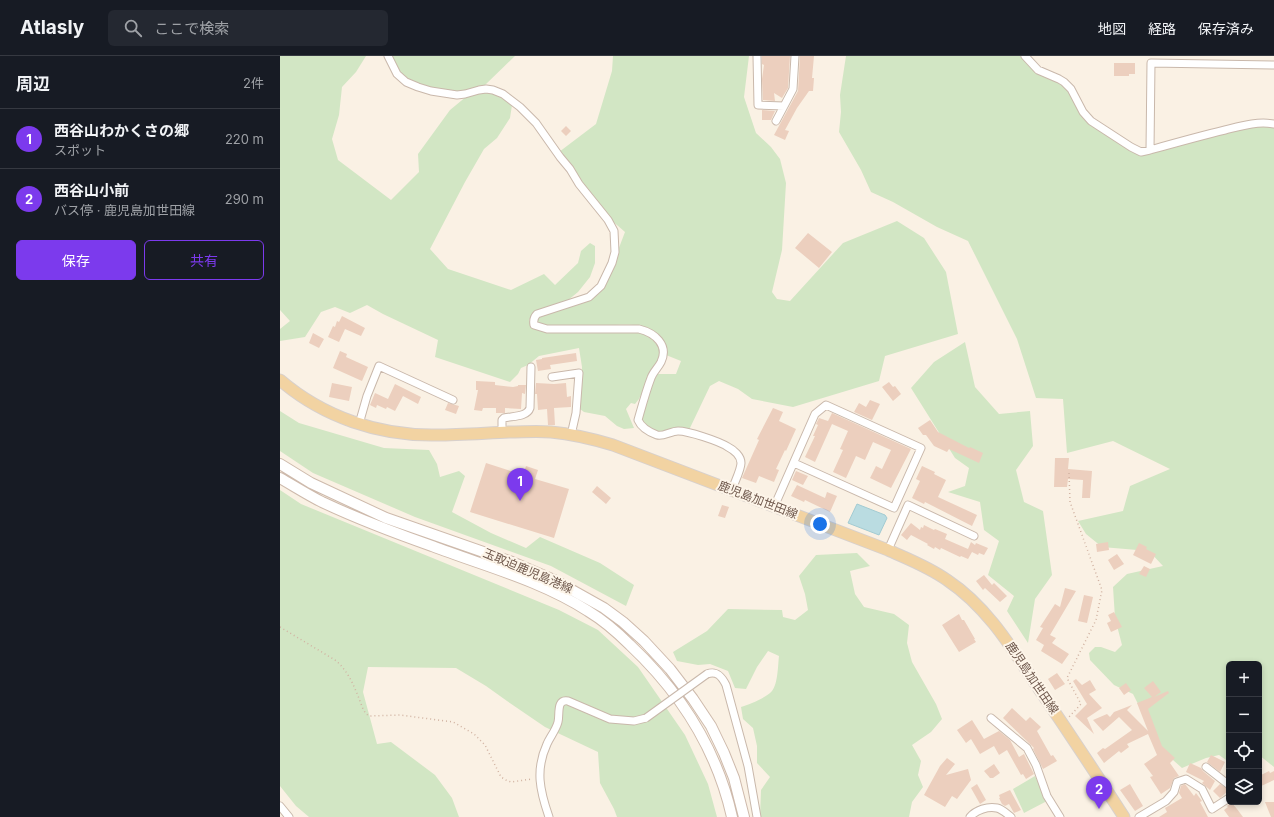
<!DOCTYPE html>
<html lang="ja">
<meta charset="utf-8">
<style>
body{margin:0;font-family:Inter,"Noto Sans JP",sans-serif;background:#242831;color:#f1f3f6}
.controls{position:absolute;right:12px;bottom:12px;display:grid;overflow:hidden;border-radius:6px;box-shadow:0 2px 6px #0003}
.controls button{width:36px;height:36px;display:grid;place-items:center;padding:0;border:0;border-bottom:1px solid #363941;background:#171b24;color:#f1f3f6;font:20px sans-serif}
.you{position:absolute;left:540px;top:468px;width:14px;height:14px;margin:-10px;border:3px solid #fff;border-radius:50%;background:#1a73e8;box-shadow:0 0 0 6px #1a73e833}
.badge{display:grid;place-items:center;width:26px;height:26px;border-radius:50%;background:#7c3aed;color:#fff;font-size:13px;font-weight:700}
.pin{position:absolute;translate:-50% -33px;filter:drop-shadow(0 1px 2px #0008)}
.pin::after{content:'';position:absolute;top:21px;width:14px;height:12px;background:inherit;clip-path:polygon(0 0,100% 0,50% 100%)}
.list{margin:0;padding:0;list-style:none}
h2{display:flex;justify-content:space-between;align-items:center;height:52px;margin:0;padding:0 16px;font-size:17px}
h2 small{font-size:13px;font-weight:400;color:#9ea1a6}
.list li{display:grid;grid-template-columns:26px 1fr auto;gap:12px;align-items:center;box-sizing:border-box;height:60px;padding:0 16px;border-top:1px solid #363941}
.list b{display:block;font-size:15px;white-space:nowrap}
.list p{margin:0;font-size:13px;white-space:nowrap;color:#9ea1a6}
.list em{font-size:13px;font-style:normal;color:#9ea1a6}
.actions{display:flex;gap:8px;padding:12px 16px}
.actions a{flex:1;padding:9px 0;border:1px solid #7c3aed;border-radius:6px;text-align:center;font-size:14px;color:#7c3aed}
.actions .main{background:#7c3aed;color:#fff}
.icon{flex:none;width:22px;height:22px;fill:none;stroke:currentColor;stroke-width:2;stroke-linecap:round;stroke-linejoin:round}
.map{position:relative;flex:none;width:994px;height:761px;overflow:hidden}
header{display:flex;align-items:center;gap:24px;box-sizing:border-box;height:56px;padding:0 20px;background:#171b24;border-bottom:1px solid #363941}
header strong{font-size:19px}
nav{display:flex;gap:22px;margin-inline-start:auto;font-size:14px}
.search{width:280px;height:36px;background:#242831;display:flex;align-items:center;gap:10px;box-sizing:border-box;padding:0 14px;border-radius:6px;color:#9ea1a6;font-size:15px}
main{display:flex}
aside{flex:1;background:#171b24}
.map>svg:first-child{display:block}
</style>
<header>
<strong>Atlasly</strong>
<div class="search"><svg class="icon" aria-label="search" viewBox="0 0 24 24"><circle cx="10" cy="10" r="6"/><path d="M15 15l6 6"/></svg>ここで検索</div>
<nav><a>地図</a><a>経路</a><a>保存済み</a></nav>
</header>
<main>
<aside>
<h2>周辺<small>2件</small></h2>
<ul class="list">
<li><span class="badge">1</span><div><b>西谷山わかくさの郷</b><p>スポット</p></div><em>220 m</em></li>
<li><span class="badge">2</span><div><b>西谷山小前</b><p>バス停 · 鹿児島加世田線</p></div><em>290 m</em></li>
</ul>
<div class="actions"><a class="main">保存</a><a>共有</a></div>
</aside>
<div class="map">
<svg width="994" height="761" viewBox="0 0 994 761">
<rect width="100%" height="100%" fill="#faf1e4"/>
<path fill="#d2e6c4" d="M0,0H86L76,16L62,31L59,59L52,83L58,104L111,144L139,116L138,98L170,54L187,40L211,35L222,40L232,49L230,62L217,82L204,93L185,126L150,193L168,213L231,234L264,218L275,229L298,207L301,195L310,187L315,190V207L310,221L298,236L287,245L253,258L249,264L253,273L297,275H361L369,278L381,292L379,303L372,315L359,343L355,348L351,347L346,353L354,372L344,373L337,370L325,360L304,356L300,353L302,311L299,292L259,300L248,309L241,312L238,318L230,326L155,301L158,284L103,258L87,249L70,257L55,251L41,256L25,281L0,285V273L10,265L0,254Z
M112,0H235L204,30L188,36L152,35L130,26L121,19L111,3Z
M333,0H469L464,41L476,77L491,91L500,103L506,127L502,194L492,236L497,243L510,245L563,187L617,165L644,182L666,216L678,278L605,300L599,325L513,351L472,343L458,333L439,325L430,330L409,374C390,377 371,383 360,362L374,321L377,318H396L401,305L386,299C384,290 383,281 374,275C357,264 326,271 307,271C290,272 273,272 257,267L256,263L258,260L321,233L333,213L337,197L345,176L330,163L279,96L316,68L332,15Z
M566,0H742L780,27L788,35L810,69L854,97L867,98L898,90L937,77L983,69L994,71V711L979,699V608H949V706L939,699L926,702L902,712L884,696L863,658L853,638L834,629L810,604L809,597L815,591H821L835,596L842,589L835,562L833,531L847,518L883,510L869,495L822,491L806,478L798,465L843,455L850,430L890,413L833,385L787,397L783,343L756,342L737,283L688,185L657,171L613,146L591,136L581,114L559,76L561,56L560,39Z
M685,286L695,331L719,358L750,355L753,390L736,414L744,446L763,455L772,519L755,543L748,587L727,555L734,540L708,519L719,485L704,474L700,446L668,436L685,430L689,412L675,402L631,332L654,306Z
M0,355L19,367L104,392L149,394L157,408L160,421L179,415L185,420L172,456L211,477L246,492L260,481L320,507L354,529L346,550L271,510L135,461L33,417L0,395Z
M0,434L21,448L279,554L318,574L358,611L405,679L428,728L437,761H337L334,753L320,727L318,696L265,671L227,645L206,630L176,612L88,611L83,636L97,688L111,686L155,719L172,742L179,761H29L16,750L0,730Z
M577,497L590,510L570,515L575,538L584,551L614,558L629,569L627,587L632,606L656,648L662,663L651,676L632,689L641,705L638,719L643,731L632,746L629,761H480L481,734L490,721L477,707V690L473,672L463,663L461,651C470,648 486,642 492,635C498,628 498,608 499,600L488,595L477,611L466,633L455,632L448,615L430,608L418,609L397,605L393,596L427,575L448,553L502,554L503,561L515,564L528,554L525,538L519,520L536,499Z
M755,720L767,745L744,757L733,733Z"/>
<path fill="#badce1" stroke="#a2cbd2" d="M577,448L605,459L607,462L599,479L568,467Z"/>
<path fill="#eccfbe" d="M482,0H510L508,32L502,42L494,37L495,45L483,44L482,23L484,9L482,8Z
M520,0H534L532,22H534L533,35H529L517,52L505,74L509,75L505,84L494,79L518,35Z
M834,7H855V18H849V20H834Z
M482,54L495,55L491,64H482Z
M286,70L291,75L286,80L281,75Z
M528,177L552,196L539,212L515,192Z
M62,260L85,272L81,280L65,273L59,286L48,281L53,270L55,271L57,265L59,266Z
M33,277L44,283L39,292L29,287Z
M60,295L67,298L66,301L88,311L82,325L53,312Z
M296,297L297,305L270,309L271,313L258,315L256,304L262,303V302Z
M196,325L215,326V329L233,331L238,330V329H246L245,338L242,337L241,353L225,352V357H216V352H203L202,355L194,354L198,334H196Z
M609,326L613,331L615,330L621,338L613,345L602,331Z
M52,327L72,331L69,345L49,341Z
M256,327L274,328L286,327L287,341L291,340V351L274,352L275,369H268L267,353L258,354L257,338H255Z
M115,328L141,341L138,348L123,340L115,355L107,351L106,353L97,349L96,352L90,349L95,337L108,343Z
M590,344L600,348L592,364L574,356L579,347L586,351Z
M168,347L179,350L176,358L165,354Z
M493,352L503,356L499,365L516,373L506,395L505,394L496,413L499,414L494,426L479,420L476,427L462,422L479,384L477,383Z
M552,357L631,393L611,432L590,422L596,410L602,413L611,394L593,386L585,404L576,400L566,422L553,416L563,394L560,393L568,375L552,368L535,406L525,401L535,380H533L538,369L536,368L539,362L548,365Z
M650,364L658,376L689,392L690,391L703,397L699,407L669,393L667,396L654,390L646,379H643L638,372Z
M775,402H789L788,413L812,415L810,442H802L803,424L788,423L787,431H774Z
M206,407L243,419L246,410L258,414L255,423L289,433L274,482L190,456Z
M642,410L655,416L654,418L666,424L658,441L697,459L692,470L645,446L644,448L632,442L640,425L636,423Z
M516,415L528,420L523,429L512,424Z
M517,429L545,442L547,436L557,440L550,456L525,444L524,446L511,440Z
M317,430L331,442L326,448L312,436Z
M442,449L449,451L445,462L438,460Z
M631,467L640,474L641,471L643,472L644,469L654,474L655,473L667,478L665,483L688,493L691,486L695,489L696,487L708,492L704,499L699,497L698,499L692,496L688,503L681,500L680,501L661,492L660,494L655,491L654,493L647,489L648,488L631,479L627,484L621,479Z
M828,486L829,494L817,496L816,488Z
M859,487L867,491L866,493L876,498L871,508L853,499Z
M837,498L844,508L834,514L828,504Z
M864,510L870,513L866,521L859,518Z
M704,519L712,529L714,527L727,540L720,546L705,532L703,534L696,525Z
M785,532L796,535L770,579L776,582L772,587L789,598L782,608L761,595L764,589L756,584L763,572L760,571L775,548L780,551Z
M804,539L813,541L807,567L798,565Z
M834,556L842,571L831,576L827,567L831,565L828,559Z
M679,558L682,564H684L695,583H694L696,586L679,596L662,569Z
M777,617L785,628L775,634L768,623Z
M796,623L802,629L810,624L816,634L809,638L822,652L807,662L814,678L795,660L807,648L793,625Z
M873,625L881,636L874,641L888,635L889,637L868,653L882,690L895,702L890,707L899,720L894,722L890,732L881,738L870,721L873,720L864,708L877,699L868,678L847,688L849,691L841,697L839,695L824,707L817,697L823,692L825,693L852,674L839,661L823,675L813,664L827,658L830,661L834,656L852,649L847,654L868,675L857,647L872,641L864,632Z
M846,627L851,634L844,639L839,632Z
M732,652L746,665L750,661L761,671L757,675L771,700L773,699L777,705L763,713L753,693L754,692L723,662Z
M692,664L704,683L719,675L730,684L739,701L744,698L754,718L746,723L743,718L741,719L727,694L719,699L714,690L700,698L691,683L686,687L677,674Z
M931,699L945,706L940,716L927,706Z
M667,702L675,708L666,719L688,713L691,724L677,743L672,740L665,751L644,739L660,710Z
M910,707L921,712L923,715L935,725L930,734L922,727L924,725L906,716Z
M714,708L720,717L713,722H710L704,715Z
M989,715L990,717L994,715V724L979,731V720Z
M697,728L706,744L700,748L691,732Z
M850,728L863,750L855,755L840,734Z
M905,728L914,740L916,737L922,745L920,746L928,761H879L887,756L885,752L902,742L899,737L901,730Z
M940,728L949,734L940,742L933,735Z
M730,734L741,754L734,757L729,748L725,750L722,748L719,742H720L719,739Z
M951,746L957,753L963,761H949L944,754L948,751L947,750Z
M985,746H994V761H991Z"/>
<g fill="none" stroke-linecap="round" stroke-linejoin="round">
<defs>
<path id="street" d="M108,0L117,18L126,26L138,31L151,35L177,39L185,38L199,34L206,33L213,34L223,38L240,51L256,67L280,101L290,113L299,128L328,164L334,175L335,196L332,207L321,230L309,241L257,258C254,261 253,264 254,269L267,273H359C375,277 389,289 381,306C378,312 373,316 371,322C366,335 362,350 358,364C361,371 369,376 377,379C383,381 391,375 398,375C408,375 439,385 448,391C454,394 461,400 461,407C461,414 454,427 452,434
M477,0L478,49L504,50L513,33L515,0
M745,0L758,14L779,23L784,26L791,33L803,56L811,65L851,91L861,96L870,94C895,87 920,80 945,74C961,70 977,65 994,68
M496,65L504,50
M870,94L871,7L994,9
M272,321L299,317L296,357L291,379
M79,368L87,340L99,310L173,344
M222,377V364L224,362C233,360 247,361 250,352L251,311
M494,451L535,358L546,349L641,392L614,452L514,407
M608,494L628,449L694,480
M427,618C437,614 442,621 446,629L468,710L477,761
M711,662L747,692L756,709L767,740L780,761
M926,711L949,729
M0,750L9,761
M269,761C260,735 255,714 267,688C270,681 276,674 278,666C280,658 276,643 288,645L330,663L354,665L366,662
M690,761C696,754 708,750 717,752C722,753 727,758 731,761
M859,761L886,745L894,736L897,726L906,723L922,733L932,753L949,742"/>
<path id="secondary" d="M0,408L31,427L106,462L232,506L274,524L324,552L343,566L364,585L390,613L413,643L431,670L444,697L454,722L464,761
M0,422C14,430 28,439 42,446C78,463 115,477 152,490C204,510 260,524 308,555C323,564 337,576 350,589C400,636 437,694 452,761"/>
<path id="primary" d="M0,324C43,361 99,380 156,379C180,379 205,377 229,376C243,376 257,375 271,376C292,378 313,383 333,389L608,494C628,503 649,511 667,524C706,550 730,589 755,627C785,671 815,716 844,761"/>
</defs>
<use href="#street" stroke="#c9b8ab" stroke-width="9"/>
<use href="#secondary" stroke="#cebaac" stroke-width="12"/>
<use href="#primary" stroke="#d7d0cd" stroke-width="13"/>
<path stroke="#d1b3a2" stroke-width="1.5" stroke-dasharray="1 3" stroke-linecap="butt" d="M789,417L790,446L822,534L816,564L787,622L801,648L789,661
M0,571L55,604C70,616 76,635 83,653L86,658L90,660L120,659L173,666L194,678L205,689L221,721L226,724L231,726L252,723"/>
<use href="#street" stroke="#fff" stroke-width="7"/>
<use href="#secondary" stroke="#fff" stroke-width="10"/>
<use href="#primary" stroke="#f2d3a2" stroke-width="11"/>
<defs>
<path id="street-bridge" d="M366,662L427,618"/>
</defs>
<use href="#street-bridge" stroke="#c9b8ab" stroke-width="9" stroke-linecap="butt"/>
<use href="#street-bridge" stroke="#fff" stroke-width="7"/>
</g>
<g text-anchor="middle" stroke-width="4" stroke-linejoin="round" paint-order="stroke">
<g font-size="12" fill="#6f584c" stroke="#fdf5e9">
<text transform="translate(478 444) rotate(21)" y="4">鹿児島加世田線</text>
<text transform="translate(248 515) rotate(23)" y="4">玉取迫鹿児島港線</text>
<text transform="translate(752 622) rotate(56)" y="4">鹿児島加世田線</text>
</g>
</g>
</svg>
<div class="controls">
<button>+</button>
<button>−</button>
<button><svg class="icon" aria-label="locate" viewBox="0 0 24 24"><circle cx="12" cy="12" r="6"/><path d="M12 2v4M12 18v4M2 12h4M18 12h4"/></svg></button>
<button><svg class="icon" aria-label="layers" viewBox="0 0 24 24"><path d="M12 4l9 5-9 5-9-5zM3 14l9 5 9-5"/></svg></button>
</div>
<div class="you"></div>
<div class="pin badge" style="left:240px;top:445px">1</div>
<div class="pin badge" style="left:819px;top:753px">2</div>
</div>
</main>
